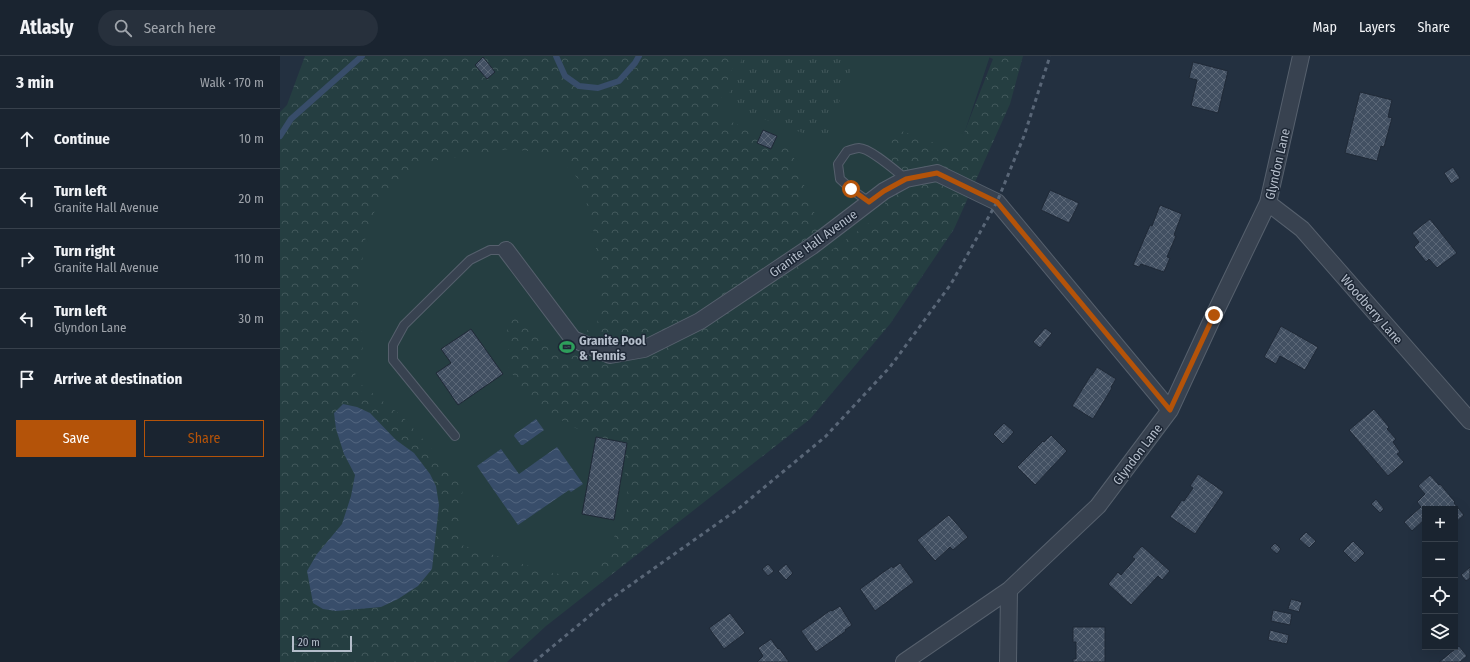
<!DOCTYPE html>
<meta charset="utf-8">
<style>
body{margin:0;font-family:"Fira Sans Condensed",sans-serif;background:#27303c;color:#f1f3f6}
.controls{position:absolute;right:12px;bottom:12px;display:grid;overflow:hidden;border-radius:0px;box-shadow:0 4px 16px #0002}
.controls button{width:36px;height:36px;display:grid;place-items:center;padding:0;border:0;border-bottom:1px solid #38414c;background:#1a2430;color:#f1f3f6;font:20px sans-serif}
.scale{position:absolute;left:12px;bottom:10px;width:60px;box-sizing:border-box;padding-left:4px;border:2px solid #b4bdca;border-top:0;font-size:11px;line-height:14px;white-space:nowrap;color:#b4bdca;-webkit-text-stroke:3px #1d2735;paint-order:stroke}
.stop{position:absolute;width:12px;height:12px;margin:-9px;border:3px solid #b45309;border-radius:50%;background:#fff}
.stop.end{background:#b45309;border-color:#fff;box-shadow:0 1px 4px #0008}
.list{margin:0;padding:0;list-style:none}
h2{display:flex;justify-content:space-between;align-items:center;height:52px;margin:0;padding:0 16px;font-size:17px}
h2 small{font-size:13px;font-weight:400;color:#9fa4ab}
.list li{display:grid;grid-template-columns:26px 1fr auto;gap:12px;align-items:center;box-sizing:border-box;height:60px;padding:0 16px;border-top:1px solid #38414c}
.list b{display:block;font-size:15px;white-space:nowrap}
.list p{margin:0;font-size:13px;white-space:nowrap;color:#9fa4ab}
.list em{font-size:13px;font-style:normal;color:#9fa4ab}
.actions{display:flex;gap:8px;padding:12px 16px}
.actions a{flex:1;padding:9px 0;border:1px solid #b45309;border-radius:0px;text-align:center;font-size:14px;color:#b45309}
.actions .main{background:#b45309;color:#fff}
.icon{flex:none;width:22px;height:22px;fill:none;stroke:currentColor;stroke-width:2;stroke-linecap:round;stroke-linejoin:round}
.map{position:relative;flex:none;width:1190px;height:606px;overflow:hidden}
header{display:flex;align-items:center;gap:24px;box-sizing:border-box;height:56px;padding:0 20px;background:#1a2430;border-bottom:1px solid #38414c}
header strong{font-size:19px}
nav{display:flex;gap:22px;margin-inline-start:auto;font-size:14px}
.search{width:280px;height:36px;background:#27303c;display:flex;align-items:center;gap:10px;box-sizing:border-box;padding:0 14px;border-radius:22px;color:#9fa4ab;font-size:15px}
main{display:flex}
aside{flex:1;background:#1a2430}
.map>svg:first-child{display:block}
</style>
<header>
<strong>Atlasly</strong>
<div class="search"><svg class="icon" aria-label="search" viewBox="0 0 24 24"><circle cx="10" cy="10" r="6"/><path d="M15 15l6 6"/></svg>Search here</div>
<nav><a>Map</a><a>Layers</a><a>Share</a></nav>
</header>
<main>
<aside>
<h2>3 min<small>Walk · 170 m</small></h2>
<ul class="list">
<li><svg class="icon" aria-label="ahead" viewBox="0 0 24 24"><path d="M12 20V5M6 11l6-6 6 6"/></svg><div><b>Continue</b></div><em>10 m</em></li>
<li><svg class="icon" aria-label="left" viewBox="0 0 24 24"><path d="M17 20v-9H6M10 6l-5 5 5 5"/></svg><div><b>Turn left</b><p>Granite Hall Avenue</p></div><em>20 m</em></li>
<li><svg class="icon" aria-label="right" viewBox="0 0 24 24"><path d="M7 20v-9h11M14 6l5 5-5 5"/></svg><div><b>Turn right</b><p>Granite Hall Avenue</p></div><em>110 m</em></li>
<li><svg class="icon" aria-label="left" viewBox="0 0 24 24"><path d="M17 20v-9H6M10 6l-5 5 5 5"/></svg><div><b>Turn left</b><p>Glyndon Lane</p></div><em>30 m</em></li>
<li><svg class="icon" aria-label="arrive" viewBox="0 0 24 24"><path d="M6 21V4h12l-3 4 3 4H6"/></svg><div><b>Arrive at destination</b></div></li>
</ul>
<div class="actions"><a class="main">Save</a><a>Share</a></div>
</aside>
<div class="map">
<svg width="1190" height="606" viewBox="0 0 1190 606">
<defs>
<pattern id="forest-crowns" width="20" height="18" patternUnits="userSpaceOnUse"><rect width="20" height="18" fill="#253e41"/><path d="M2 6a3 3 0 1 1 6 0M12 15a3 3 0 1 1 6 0" fill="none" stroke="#42585b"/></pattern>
<pattern id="park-tufts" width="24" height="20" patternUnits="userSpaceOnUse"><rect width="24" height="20" fill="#253e41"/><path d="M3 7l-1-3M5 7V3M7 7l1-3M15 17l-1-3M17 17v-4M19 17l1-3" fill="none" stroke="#42585b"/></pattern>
<pattern id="water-waves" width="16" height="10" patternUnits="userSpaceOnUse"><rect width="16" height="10" fill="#384d6a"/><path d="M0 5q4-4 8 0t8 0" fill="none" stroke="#52657e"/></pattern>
<pattern id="building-cross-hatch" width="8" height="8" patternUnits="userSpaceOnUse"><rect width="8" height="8" fill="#425062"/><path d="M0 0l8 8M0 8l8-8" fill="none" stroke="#5b6777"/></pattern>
</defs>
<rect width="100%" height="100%" fill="#233040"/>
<path fill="#253e41" d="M422,0H710L650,180L538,327L198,606L16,563L88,95Z"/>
<path fill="url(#forest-crowns)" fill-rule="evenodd" d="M25,0H457L435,58L511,94L549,196L604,156L613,72L677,95L713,3L707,0H743L730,48L674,173L610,268L530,363L266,570L227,606H0V56L7,49ZM229,93L276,98L300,125L312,165L321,226L317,270L270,291L234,250L227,271L229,313L245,337L288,369L324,383L342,398L349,449L327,496L303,515L275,518L178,488L183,428L122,360L74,323L83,291L77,240L87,172L103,137L139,107ZM54,357H90L116,384L134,397L150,418L156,430L159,449L152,513L101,551L56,555L37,498L62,468L71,440L75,418L64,398L56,373Z"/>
<path fill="url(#park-tufts)" d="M463,0H576L545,85L445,49Z"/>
<path fill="url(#water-waves)" d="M63,348L77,351L90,357L116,384L134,397L150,418L156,430L159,449L152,513L138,530L118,543L101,551L56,555L43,553L33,547L27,515L37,498L62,468L71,440L75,419L64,398L56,373L54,357Z
M256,363L264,374L243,389H241L234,380L235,378Z
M277,391L303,428L291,436L289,434L238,469L197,410L221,393L239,418Z"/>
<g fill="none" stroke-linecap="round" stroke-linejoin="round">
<path stroke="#384d6a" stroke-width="6" d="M276,0L285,20L299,30L318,32L339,25L355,7L359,0
M0,80L11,63L82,0"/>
</g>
<path fill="url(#building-cross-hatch)" stroke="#1f2937" d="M203,1L215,16L207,23L195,9Z
M913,6L948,15L938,57L911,50L917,24L909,22Z
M1080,36L1112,44L1108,61L1112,62L1104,91L1101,90L1097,105L1065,97Z
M483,74L497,80L491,93L477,87Z
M1173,111L1180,122L1171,128L1164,117Z
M770,134L799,147L789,167L761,154Z
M880,149L902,158L894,179L896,180L887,201L890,202L884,216L861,208L859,211L853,209L870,169L872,170Z
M1150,163L1177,197L1157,212L1149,203L1146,206L1134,191L1139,186L1132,177Z
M1001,270L1038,291L1025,314L1000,300L996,308L984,301Z
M765,272L772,277L760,292L753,286Z
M191,273L223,318L178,349L156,317L171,307L161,293Z
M817,311L836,323L831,331L832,332L813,363L792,350L811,319H812Z
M1094,353L1109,371L1107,373L1116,383L1113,386L1120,396L1117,398L1124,406L1108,420L1069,374Z
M724,367L734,376L723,388L713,378Z
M771,379L787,395L755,429L737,411L763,385L764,386Z
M316,381L347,387L334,464L302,458Z
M918,418L944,436L915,478L890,461L902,444L904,445L913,432L910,430Z
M1150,419L1159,429L1160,428L1175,446L1174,447L1184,459L1175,467V453H1145V463L1132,475L1124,466L1141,451L1137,446L1145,438L1138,430Z
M1096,443L1104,453L1100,457L1091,448Z
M669,459L688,481L673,494L670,491L655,505L637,484Z
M1026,476L1036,485L1029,492L1019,483Z
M1073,485L1085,497L1075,507L1063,495Z
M995,487L1001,493L997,498L990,492Z
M862,490L890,515L882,524L878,520L851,549L828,528L838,516L841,519L855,503L852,501Z
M620,507L634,526L595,555L580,533L612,510L613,512Z
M488,508L494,515L488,520L482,513Z
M506,508L513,517L506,524L498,515Z
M1190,511V522L1186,525L1181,519Z
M1011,543L1022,546L1019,556L1008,553Z
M560,550L572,569L565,574L566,575L536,596L521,575L551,554L552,555Z
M993,554L1012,558L1010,569L991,565Z
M450,557L465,577L444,593L429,572Z
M793,571H825V606H793V603H796V586H793Z
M990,574L1009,579L1007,588L988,584Z
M491,583L498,593L499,592L509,606H477L483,600L478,592Z
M1179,590L1187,600L1180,606H1159Z"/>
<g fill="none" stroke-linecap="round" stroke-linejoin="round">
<defs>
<path id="service" d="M589,146L571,133L560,123L558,108L567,95C571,94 575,92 579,92C590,92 617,116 626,123
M175,380L113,304V289L124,269L190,204L210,194H226"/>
<path id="minor" d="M988,147L1022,173L1190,365
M226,194L293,283L330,299L364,293L420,265L532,190L604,135L626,123L657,117L717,146L890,354
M624,606L729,534L818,450L890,354L934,259L988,147L1021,0
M728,606L729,534"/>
</defs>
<use href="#service" stroke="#56606d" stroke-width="10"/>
<use href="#minor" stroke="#56606d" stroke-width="18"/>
<use href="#service" stroke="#384250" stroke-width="8"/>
<use href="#minor" stroke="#384250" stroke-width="16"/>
<path stroke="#596677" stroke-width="3" stroke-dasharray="4 4" stroke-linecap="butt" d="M254,606L325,547L458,453L545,381L610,311L671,228L717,146L744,80L770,0"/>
</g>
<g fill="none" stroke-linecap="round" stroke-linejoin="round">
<path stroke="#b45309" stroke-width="5" d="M571,133L589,146L604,135L626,123L657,117L717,146L890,354L934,259"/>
</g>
<defs>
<symbol id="stadium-bare" viewBox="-9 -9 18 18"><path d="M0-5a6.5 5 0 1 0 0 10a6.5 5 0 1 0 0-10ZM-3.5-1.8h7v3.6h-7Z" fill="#2e9e5b" stroke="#1d2735" stroke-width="2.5" paint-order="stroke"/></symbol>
</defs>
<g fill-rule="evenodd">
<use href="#stadium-bare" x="276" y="280" width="22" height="22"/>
</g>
<g text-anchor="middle" stroke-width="3" stroke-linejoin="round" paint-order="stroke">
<g font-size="13" fill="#b4bdca" stroke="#1d2735">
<text transform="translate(997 108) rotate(-77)" y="5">Glyndon Lane</text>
<text transform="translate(533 187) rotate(-36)" y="5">Granite Hall Avenue</text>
<text transform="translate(1092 253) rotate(49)" y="5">Woodberry Lane</text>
<text transform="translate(857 398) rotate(-53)" y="5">Glyndon Lane</text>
</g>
<g font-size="13" font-weight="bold" fill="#b4bdca" stroke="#1d2735" text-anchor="start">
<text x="299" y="289">Granite Pool<tspan x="299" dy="15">&amp; Tennis</tspan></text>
</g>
</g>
</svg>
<div class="controls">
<button>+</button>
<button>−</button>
<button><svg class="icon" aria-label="locate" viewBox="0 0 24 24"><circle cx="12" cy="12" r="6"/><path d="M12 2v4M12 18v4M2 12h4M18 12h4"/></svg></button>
<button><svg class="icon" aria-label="layers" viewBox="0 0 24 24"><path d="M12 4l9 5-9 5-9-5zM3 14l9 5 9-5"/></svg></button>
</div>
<div class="scale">20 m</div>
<div class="stop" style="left:571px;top:133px"></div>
<div class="stop end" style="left:934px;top:259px"></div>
</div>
</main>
